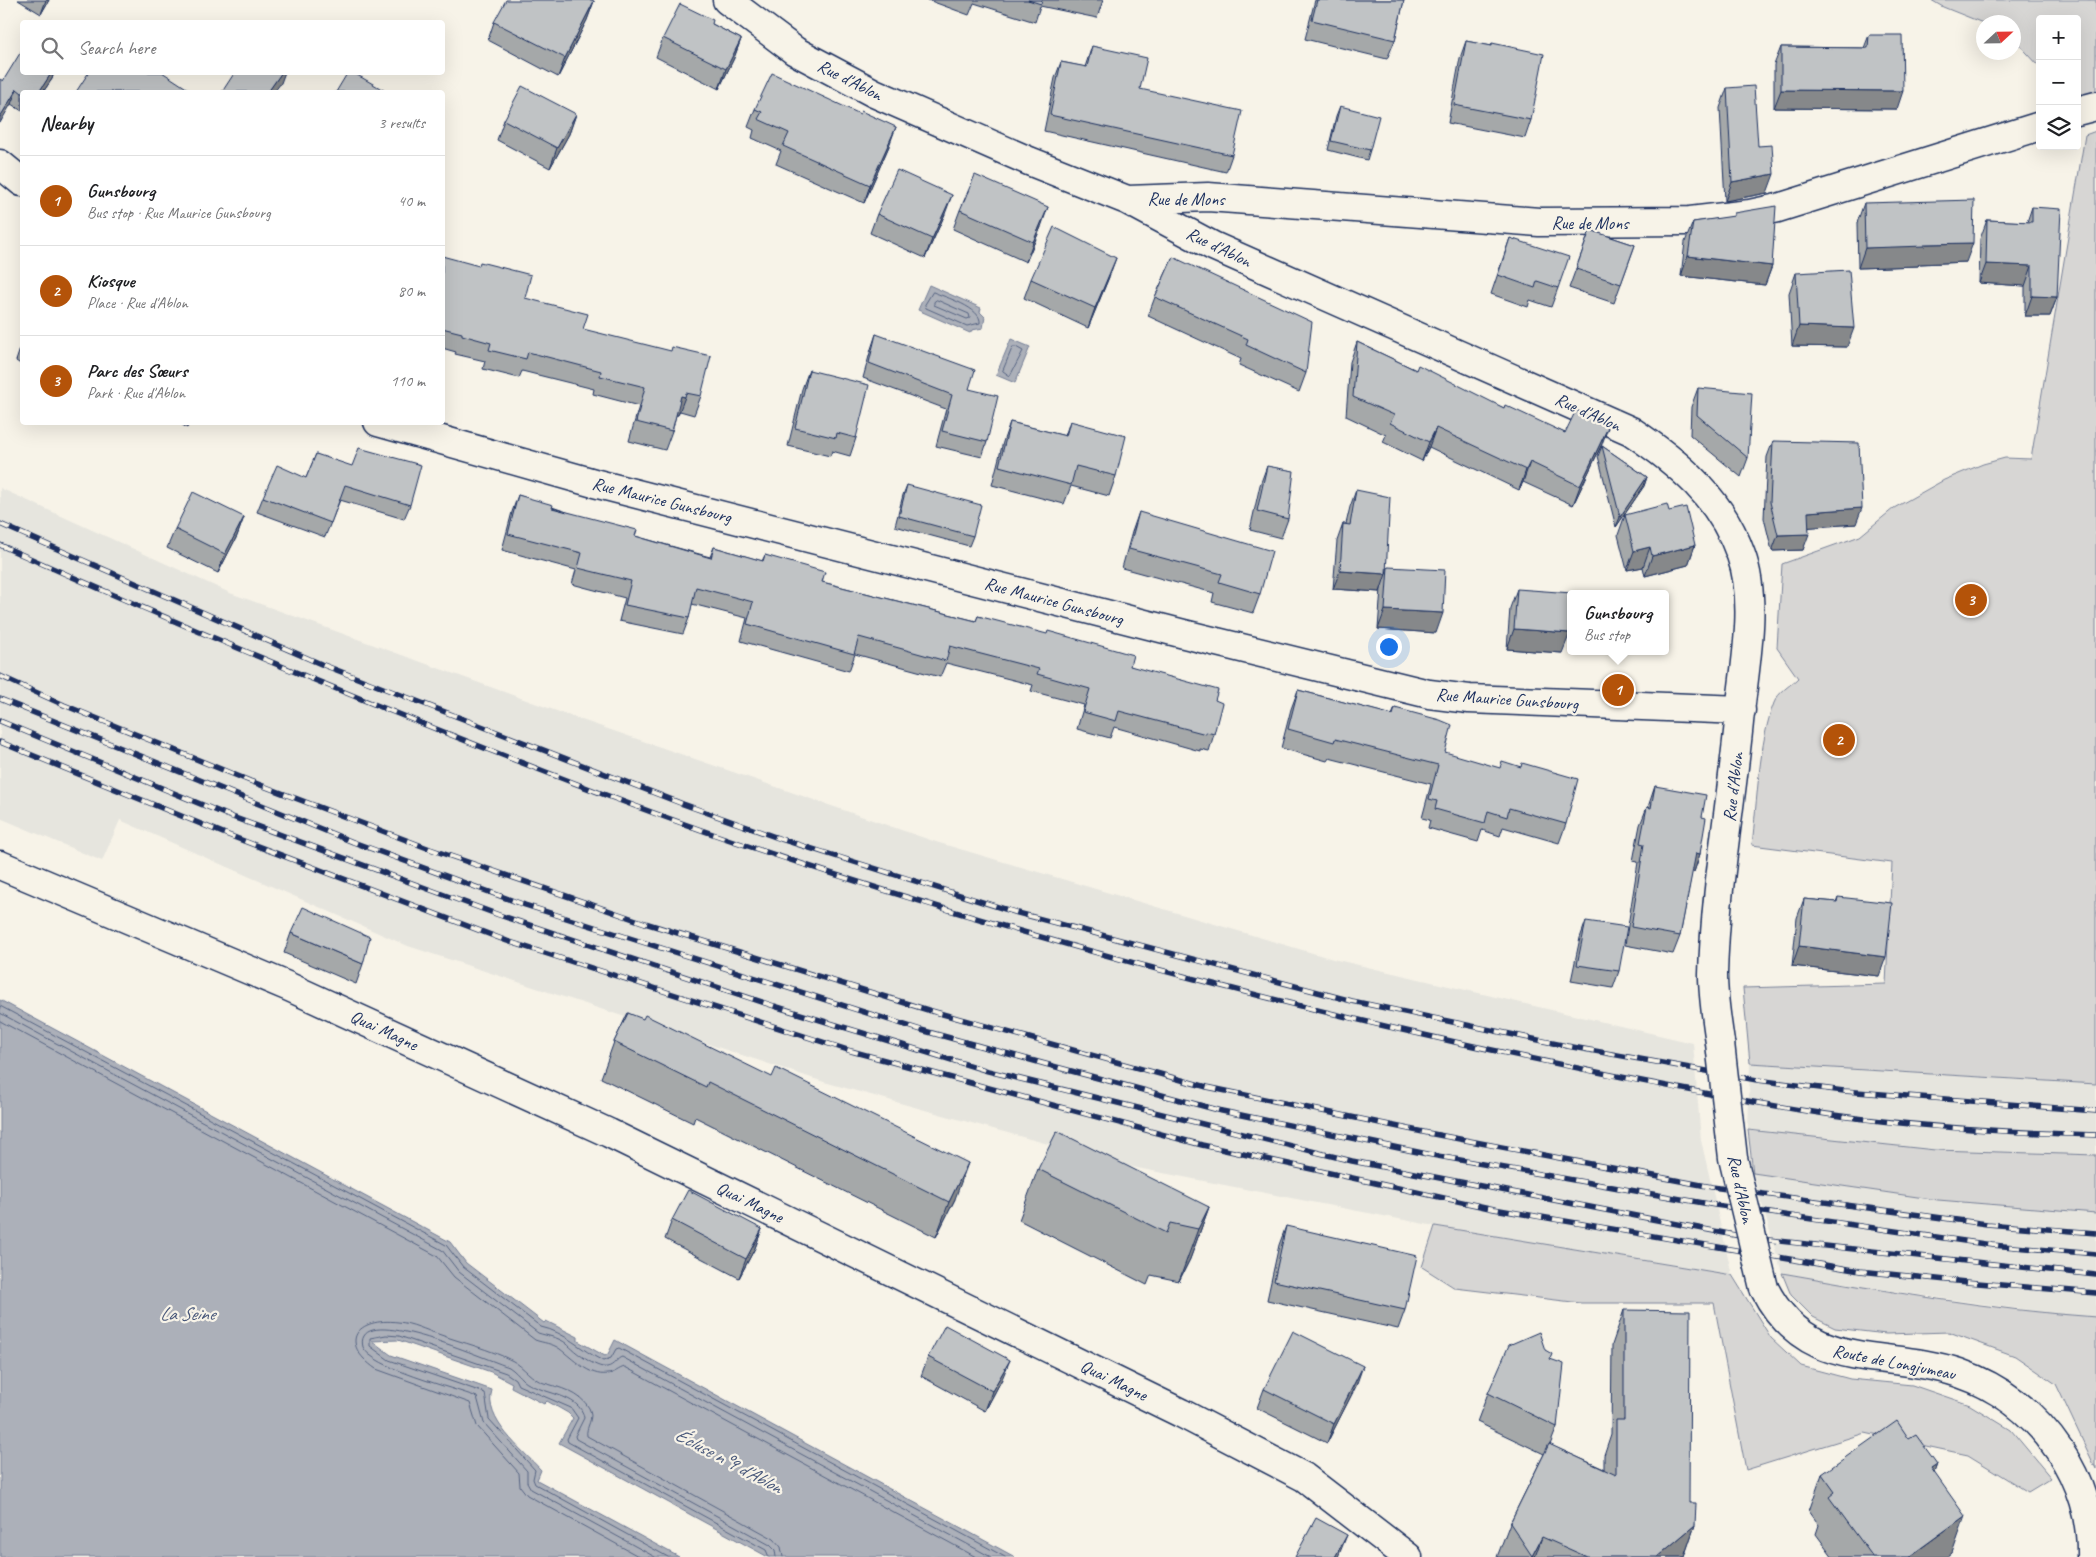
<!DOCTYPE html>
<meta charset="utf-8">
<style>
body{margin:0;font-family:Caveat,sans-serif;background:#f2f2f2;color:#202124}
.controls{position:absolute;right:15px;top:15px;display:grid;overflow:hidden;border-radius:5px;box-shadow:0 5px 20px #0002}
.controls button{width:45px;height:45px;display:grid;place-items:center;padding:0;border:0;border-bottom:1px solid #e0e0e0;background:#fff;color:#202124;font:25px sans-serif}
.compass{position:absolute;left:1976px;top:15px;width:45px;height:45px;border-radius:50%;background:#fff;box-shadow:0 5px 20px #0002;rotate:68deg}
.you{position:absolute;left:1388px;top:646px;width:18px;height:18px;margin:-12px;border:4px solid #fff;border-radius:50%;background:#1a73e8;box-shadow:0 0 0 8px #1a73e833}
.badge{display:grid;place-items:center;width:32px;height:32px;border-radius:50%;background:#b45309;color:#fff;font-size:16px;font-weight:700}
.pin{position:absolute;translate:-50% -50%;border:2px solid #fff;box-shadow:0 1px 5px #0006}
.popup{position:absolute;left:1567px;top:590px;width:102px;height:65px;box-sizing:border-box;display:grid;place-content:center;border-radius:5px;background:#fff;filter:drop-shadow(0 1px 4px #0005);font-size:16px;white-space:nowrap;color:#757577}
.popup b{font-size:19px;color:#202124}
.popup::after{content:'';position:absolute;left:50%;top:100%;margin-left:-10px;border:10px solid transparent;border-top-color:#fff}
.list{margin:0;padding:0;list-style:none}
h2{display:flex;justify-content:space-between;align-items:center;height:65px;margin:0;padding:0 20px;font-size:21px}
h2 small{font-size:16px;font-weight:400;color:#757577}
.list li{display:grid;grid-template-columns:32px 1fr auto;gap:15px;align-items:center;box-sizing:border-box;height:90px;padding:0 20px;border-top:1px solid #e0e0e0}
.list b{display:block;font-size:19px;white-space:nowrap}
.list p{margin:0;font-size:16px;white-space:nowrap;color:#757577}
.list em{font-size:16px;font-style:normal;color:#757577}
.icon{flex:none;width:28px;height:28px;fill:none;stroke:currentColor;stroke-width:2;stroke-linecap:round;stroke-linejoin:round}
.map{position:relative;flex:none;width:2096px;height:1557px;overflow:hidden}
.search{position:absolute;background:#fff;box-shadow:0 5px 20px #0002;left:20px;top:20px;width:425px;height:55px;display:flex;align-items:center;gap:12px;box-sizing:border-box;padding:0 18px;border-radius:5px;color:#757577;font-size:19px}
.panel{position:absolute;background:#fff;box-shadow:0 5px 20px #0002;left:20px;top:90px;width:425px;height:335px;border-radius:5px}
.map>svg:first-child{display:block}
</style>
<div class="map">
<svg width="2096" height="1557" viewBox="0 0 2096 1557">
<rect width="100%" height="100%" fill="#f7f3e8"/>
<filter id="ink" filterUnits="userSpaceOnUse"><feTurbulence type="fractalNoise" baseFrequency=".02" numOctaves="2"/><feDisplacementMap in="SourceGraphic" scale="10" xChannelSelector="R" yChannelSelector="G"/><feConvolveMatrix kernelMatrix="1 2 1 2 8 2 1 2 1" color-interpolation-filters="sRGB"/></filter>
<g filter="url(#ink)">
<path fill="#e6e5de" d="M0,488L230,593L576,718L936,842L1333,959L1693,1043L1701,1140L1732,1275L1435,1226L1127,1166L824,1082L408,946L120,820L102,861L0,818Z
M1750,1063L2096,1084V1155L1935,1150L1748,1130Z
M1753,1173L1938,1200L2096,1213V1317L2062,1315L1870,1288L1782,1273Z"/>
<path fill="#d7d6d4" stroke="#798299" d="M1931,0H2096V101L2077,107V19H2040V67L2014,39V22L1983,23L1943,7Z
M2096,131V1084L1750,1063L1743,988L1886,984L1892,863L1752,845C1757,803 1759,741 1774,703C1778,692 1790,686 1798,678L1777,648L1782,564L1860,536L1894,508L1944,480L1983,464L2005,458L2031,459L2085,135Z
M1748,1130L1935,1150L2096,1155V1213L1938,1200L1753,1173Z
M1435,1226L1732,1275L1771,1338L1801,1366L1850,1379L1912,1385L1970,1405L2011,1430L2051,1478L2028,1492L1968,1455L1865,1433L1746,1470L1714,1303H1581L1455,1288L1422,1267Z
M1782,1273C1886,1291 1991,1310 2096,1317V1469L2056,1384L2015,1356L1949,1332L1886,1334L1835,1328L1813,1317L1791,1295Z"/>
<path fill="#acb0b9" stroke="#727c95" d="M929,285L981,308L980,312L985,317L983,328L972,330L970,333L918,310Z
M1011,339L1030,347L1015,383L996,375Z
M0,1000L450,1242L466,1263L544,1323L546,1321L578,1337V1341L605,1356L608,1354L615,1340L1015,1557H768L559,1443L573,1418L568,1413L547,1401L544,1404L511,1387L512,1383L491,1372L398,1340L372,1341L391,1355L492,1390C483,1420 522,1449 541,1470L537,1480L679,1557H0Z"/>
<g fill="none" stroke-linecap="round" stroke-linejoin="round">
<path stroke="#556382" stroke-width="1" d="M933,292C945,297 982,308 980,323L967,326L926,308L925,305Z
M937,300L969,314L970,318L967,319L934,305V302Z
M1013,347H1016L1023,351L1010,376L1003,371Z
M0,1006L446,1245L463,1267L541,1327C565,1332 581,1350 603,1361L611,1358L616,1349L619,1348L1005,1557
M0,1013L442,1250L459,1272L538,1333C547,1336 559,1337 567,1344C574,1351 596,1369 607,1367C614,1366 617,1358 622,1357L991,1557
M0,1021L437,1256L454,1277L535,1340C543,1343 552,1343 560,1349C572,1358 590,1377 607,1374C614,1374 619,1368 625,1367L976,1557
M640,1557L527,1495L520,1486L519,1473L477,1426L470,1403L376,1369C337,1342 357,1317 398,1322C412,1323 425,1330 438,1334C463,1343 490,1349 513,1361C524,1367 531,1379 544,1383C559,1387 581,1393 589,1408C595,1419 585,1427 587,1436L774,1539L781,1547L783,1557
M655,1557L531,1489L527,1482V1471L484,1423L477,1397C454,1388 372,1368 363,1347C362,1343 362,1339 364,1336C378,1311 487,1360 509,1367C515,1371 518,1375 523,1380C538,1394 581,1393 584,1418L575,1436L576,1439L770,1545L775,1550L776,1557
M668,1557L535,1484L533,1479L535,1470L489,1419L485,1393L389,1360L370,1346V1338L386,1335L399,1336L506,1373L515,1379L518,1385L571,1408L578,1418L567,1439L568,1442L766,1550L769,1557"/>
<defs>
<path id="street" d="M727,0L795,51L874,93L1029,161L1127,200L1213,246L1631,431C1679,463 1721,498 1741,555C1758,601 1745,664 1740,712C1732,800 1715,888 1713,975C1713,998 1717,1021 1720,1043
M2077,111L2096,106
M0,164L22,182
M1128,200L1208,197L1539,222L1690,221L1750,214L1778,208L2040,126
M378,422L594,483L1184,634L1429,694L1469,699L1741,710
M1764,1288C1807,1374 1883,1348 1959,1373C2000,1387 2035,1414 2059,1450C2080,1481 2092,1519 2091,1557"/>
<path id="secondary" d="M0,865L287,986L609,1133L1181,1413L1304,1477L1408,1557"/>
</defs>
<use href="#street" stroke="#1b2f5e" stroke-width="31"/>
<use href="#secondary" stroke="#1b2f5e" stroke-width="31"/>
<use href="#street" stroke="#f7f3e8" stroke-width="28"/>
<use href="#secondary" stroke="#f7f3e8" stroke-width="28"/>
<defs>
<path id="rail" d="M0,524L321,664L683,804L781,839L1018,913L1352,1001L1567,1046L1757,1080L1844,1091L2096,1111
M0,545C164,618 330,688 497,753C579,785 661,817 745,845C976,923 1217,989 1455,1042C1570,1067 1684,1091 1800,1110C1898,1126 1997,1132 2096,1135
M0,676L64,705L250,781L430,849L645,923L928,1010L1207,1087L1428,1133L1712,1187L1987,1224L2096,1233
M0,699L353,842L525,905L921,1030L1060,1068L1222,1111L1432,1155L1715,1205L1992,1245L2096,1254
M0,721L227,815L499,915L774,1006L988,1071L1352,1161L1750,1238L2096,1275
M0,742L223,833L507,941L851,1051L1202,1145L1494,1209L1860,1271L1966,1282L2096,1293"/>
</defs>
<use href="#rail" stroke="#1b2f5e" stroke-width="5.5"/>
<use href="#rail" stroke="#f7f3e8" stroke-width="4" stroke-dasharray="11" stroke-linecap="butt"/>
<defs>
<path id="street-bridge" d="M1720,1043L1733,1158L1764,1288"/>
</defs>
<use href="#street-bridge" stroke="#1b2f5e" stroke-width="31" stroke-linecap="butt"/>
<use href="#street-bridge" stroke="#f7f3e8" stroke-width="28"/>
</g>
<path fill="#a5a8a9" stroke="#1b2f5e" d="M18,0H49L41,14Z
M928,0H1103L1097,18L1040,6L1035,22L974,3L969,15Z
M1315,0H1404L1395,40L1387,59L1305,39Z
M594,1L587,20L558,77L488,40L494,22Z
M712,24L741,39L734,58L719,89L656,57L663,38Z
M1869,35L1897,109L1774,108V65L1781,47L1864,48Z
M1466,41L1491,46L1492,43L1531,120L1525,138L1448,123L1460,58Z
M1092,46L1140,89L1232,155L1226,172L1044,131L1055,78L1061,62L1085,67Z
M22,72H54L52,79L43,92H22V111L11,104L3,81Z
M1727,88L1758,146L1767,193L1725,201L1720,108Z
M1340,106L1370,150L1367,160L1328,150L1336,116Z
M755,109L889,146L864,203L776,164L781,151L752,138L754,130L748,127Z
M576,114L569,134L550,168L497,140L504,120Z
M1864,203L1966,262L1919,264L1918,266L1858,268L1857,223Z
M2032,207L2057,297L2050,316H2025V286L1979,283L1980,239L1987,220L2027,222Z
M960,210L1041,227L1026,262L953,229Z
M1734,213L1772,266L1765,285L1681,276L1685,242L1693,222L1733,217Z
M877,214H945L925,258L870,233Z
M1590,230L1635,245L1614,303L1569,288Z
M1510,238L1558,288L1551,307L1530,300L1528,307L1491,294Z
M442,256L583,329L701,396L694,415L680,411L678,415H676L672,431L665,450L629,441L639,406L593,394L594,389L522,371L519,378L483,369L485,361L455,354L456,352L442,348Z
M1173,257L1306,373L1299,392L1239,365L1241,359L1148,316L1155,297Z
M1796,273L1847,347L1792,346L1789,293Z
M1109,277L1088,328L1024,298L1031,279Z
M876,334L969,389L987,442L982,457L936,446L946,409L863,378L871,349Z
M1357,342L1416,370L1504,408L1565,433L1602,444L1573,505L1523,482L1519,490L1429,447L1422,461L1383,442L1386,435L1346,416L1350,362Z
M22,343V365L16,361Z
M809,370L856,438L850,456L832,451L830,456L788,446L802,389Z
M1698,388L1748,458L1741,477L1690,435L1691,407Z
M1070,421L1116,476L1109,496L1071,486L1064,504L992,485L1003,442L1010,422L1065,436Z
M178,422H190L187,428Z
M1773,441L1856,524L1809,527L1803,550L1772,551L1764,518L1767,457Z
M1602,446L1647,477L1644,486L1616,527L1598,456Z
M316,454L410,505L404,519L340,500L325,537L257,512L263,497L306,478Z
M1267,466L1288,519L1281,538L1250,530L1260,485Z
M907,485L973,536L969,546L895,526L903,495Z
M1356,490L1386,573L1388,567L1436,633L1378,629L1381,588L1380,592L1333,589L1337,541L1343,524H1346L1350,507Z
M518,495L635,536L710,557L714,547L762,561L765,555L822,582L976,621L978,616L1130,666L1215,700L1214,734L1209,751L1200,749V751L1114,727L1110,738L1077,729L1084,705L1031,691L1033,685L946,663L940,677L855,654L849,671L741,641L747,618L692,604L689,618L683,634L619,621L625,598L572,584L576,570L502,550L512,512Z
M1139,512L1260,594L1253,613L1212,602L1214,593L1122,568L1132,532Z
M1625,515L1695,545L1688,565L1645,576L1643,567L1627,570L1618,535Z
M244,517L237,536L218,573L167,548L175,529Z
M1517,589L1562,653L1507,649L1510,608Z
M1298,690L1392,715L1395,708L1445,752L1566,824L1559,843L1503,827L1500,836L1482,830L1478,842L1428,828L1430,820L1422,818L1431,784L1329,758L1327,761L1281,748L1291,709Z
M1655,786L1702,817L1700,854L1694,872L1692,871L1680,936L1673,954L1625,945L1638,862L1633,861L1640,825L1647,807H1648Z
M1838,897L1879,976L1792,966L1797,918L1804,899L1836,902Z
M1586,921L1619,971L1613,988L1571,981L1580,938Z
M291,933L363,964L356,984L284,953Z
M628,1013L955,1199L936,1237L695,1117L693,1123L601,1078L614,1042Z
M1038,1169L1209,1207L1190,1259L1179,1281L1151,1275L1147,1285L1019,1220Z
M672,1220L762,1229L755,1248L739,1278L665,1239Z
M1286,1226L1405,1310L1398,1329L1267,1300L1279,1245Z
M1624,1310L1689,1503L1695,1525L1684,1557H1497L1510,1523L1544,1454L1477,1422L1488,1393L1545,1350L1550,1359L1557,1427L1550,1445L1604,1469V1455L1611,1434L1612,1345Z
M928,1357L1002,1379L985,1411L921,1376Z
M1356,1386L1327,1443L1257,1408L1264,1389Z
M1909,1439L1937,1464L1934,1473L1952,1553L1947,1557H1833L1816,1534L1819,1525L1809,1511L1822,1474Z"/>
<path fill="#86888a" stroke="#1b2f5e" d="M46,0H49L41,14Z
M594,1L587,20L558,77L565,58Z
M741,39L734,58L719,89L726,69Z
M52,72H54L52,79L43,92H39Z
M282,72H285L281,83L274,92H268Z
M17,89L11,104L0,123V117Z
M1781,90L1903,91L1897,109L1774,108Z
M576,114L569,134L550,168L557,148Z
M896,127L889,146L864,203L870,185Z
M1774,174L1767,193L1725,201L1732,182Z
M952,195L945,214L925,258L932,239Z
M1048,207L1041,227L1026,262L1033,242Z
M1973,243L1966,262L1919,264L1918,266L1858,268L1865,248L1925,244Z
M1688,256L1772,266L1765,285L1681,276Z
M1116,258L1109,277L1088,328L1095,308Z
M1986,264L2032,266L2025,286L1979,283Z
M2032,296L2057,297L2050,316H2025Z
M1799,326L1854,328L1847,347L1792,346Z
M681,396L685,397L678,415H674Z
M1609,425L1602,444L1573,505L1580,486Z
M1436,428L1429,447L1422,461L1429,442Z
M1530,462L1523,482L1519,490L1526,470Z
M1647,477L1644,486L1616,527L1620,517Z
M1862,508L1856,524L1802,528L1808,512Z
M244,517L237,536L218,573L225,554Z
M1809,534L1803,550L1772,551L1778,535Z
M1695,545L1688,565L1645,576L1652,556Z
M1650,547L1643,567L1627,570L1634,551Z
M1340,571L1386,574L1380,592L1333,589Z
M1385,610L1443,613L1436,633L1378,629Z
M1514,629L1570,633L1562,653L1507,649Z
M1696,853L1700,854L1694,872L1689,871Z
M1799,946L1886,957L1879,976L1792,966Z
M968,1163L955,1199L936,1237L949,1202Z
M1209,1207L1190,1259L1179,1281L1198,1229Z
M762,1229L755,1248L739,1278L746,1259Z
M1010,1360L1002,1379L985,1411L992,1391Z
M1363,1366L1356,1386L1327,1443L1334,1424Z
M1937,1464L1923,1501L1931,1468Z
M1965,1516L1952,1553L1947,1557H1909Z
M1695,1525L1684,1557H1657Z
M1347,1535L1338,1557H1335Z
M1542,1537L1535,1557H1532V1556Z"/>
<path fill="#c0c3c5" stroke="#1b2f5e" d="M506,0H591L594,1L565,58L494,22Z
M1028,0H1042L1041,4Z
M1317,0H1404L1395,40L1312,20Z
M680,4L713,20L712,24L741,39L726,69L663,38Z
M1869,35H1902L1903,91L1781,90V47L1868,48Z
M1466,41L1492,46V43L1544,54L1531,120L1454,105Z
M1092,46L1147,58L1140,89L1242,111L1232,155L1050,115L1061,62L1087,67Z
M22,50V72H52L39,92L22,93L17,89L0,117V79L3,81Z
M89,72H162L191,91L190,92H76Z
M235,72H282L268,92H222Z
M348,72H352L387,92H336Z
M772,73L860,114L861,111L896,127L870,185L783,146L789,133L758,119L762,112L755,109Z
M522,86L576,114L557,148L504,120Z
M1754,86L1758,146L1772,145L1774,174L1732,182L1727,88Z
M1340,106L1379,116L1370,150L1331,141Z
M897,170L952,195L932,239L877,214Z
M975,175L1048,207L1033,242L960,210Z
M1974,200L1973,243L1925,244V246L1865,248L1864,203Z
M1776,206L1772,266L1688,256L1693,222L1734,216V213Z
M2032,207L2061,209L2057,297L2032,296V266L1986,264L1987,220L2032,222Z
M1054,227L1116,258L1095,308L1031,279Z
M1590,230L1635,245L1621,284L1576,269Z
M1510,238L1569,257L1558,288L1537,281L1535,288L1498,275Z
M442,256L479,266L480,262L531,275L525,298L588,314L583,329L671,351L672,347L711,356L701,396L686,393L685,397L681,396L672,431L636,422L645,387L600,376L601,371L528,352L526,359L489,350L491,343L462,335V333L442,328Z
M1173,257L1312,322L1306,373L1246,345L1248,339L1155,297Z
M1849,270L1854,328L1799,326L1796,273Z
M876,334L975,370L969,389L998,396L987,442L942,431L952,395L869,363Z
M1357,342L1416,370L1418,365L1504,408L1505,405L1565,433L1576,410L1609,425L1580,486L1530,462L1526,470L1436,428L1429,442L1390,423L1394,415L1353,397Z
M809,370L869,385L856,438L837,433L836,438L795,428Z
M1698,388L1752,393L1748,458L1697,415Z
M1070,421L1126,436L1116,476L1076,466L1071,485L999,466L1010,422L1066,436Z
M1773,441L1859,443L1862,508L1808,512L1809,534L1778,535L1770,502Z
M1602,446L1647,477L1620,517Z
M359,448L421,465L410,505L345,485L331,523L263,497L277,465L306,478L316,454L352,466Z
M1267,466L1294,471L1288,519L1257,511Z
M907,485L981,505L973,536L899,516Z
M1356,490L1390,497L1386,574L1340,571L1343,524L1350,525Z
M193,492L244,517L225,554L175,529Z
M518,495L553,505L552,508L637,530L635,536L711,558L714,547L763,561L765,555L825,572L822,582L976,621L978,616L1047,634L1048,631L1133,655L1130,666L1218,690L1215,700L1222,703L1214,734L1206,732V734L1119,711L1116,721L1083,712L1090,689L1037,674L1039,669L950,646L946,661L859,637L854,654L747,624L753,602L696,587L689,618L625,605L631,581L578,568L582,553L508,534Z
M1667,504L1669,511L1686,507L1695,545L1652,556L1650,547L1634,551L1625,515Z
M1139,512L1272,551L1260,594L1219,582L1222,574L1129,549Z
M1388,567L1445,570L1443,613L1385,610Z
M1517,589L1572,593L1570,594V633L1514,629Z
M1298,690L1393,715L1395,708L1440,720L1452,725L1445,752L1500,768L1502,761L1521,767L1522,763L1578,779L1566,824L1509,808L1507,817L1488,811L1485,823L1435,809L1437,801L1429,799L1438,765L1335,739L1334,742L1288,729Z
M1655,786L1706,795L1702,817L1706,818L1700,854L1696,853L1680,936L1631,927L1644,844L1640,843L1647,807L1651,808Z
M1838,897L1892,903L1886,957L1799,946L1804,899L1837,902Z
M303,907L370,937L363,964L291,933Z
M1586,921L1627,927L1619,971L1577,965Z
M628,1013L643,1019L645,1015L772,1077L776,1068L968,1163L949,1202L708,1082L706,1087L614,1042Z
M1057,1131L1209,1207L1198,1229L1170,1223L1166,1233L1038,1169Z
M688,1190L762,1229L746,1259L672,1220Z
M1286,1226L1417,1256L1405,1310L1274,1281Z
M1624,1310L1690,1311L1689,1503H1696L1695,1525L1657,1557H1587L1542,1537L1532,1556L1510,1523L1549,1444L1616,1475V1420H1624Z
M945,1325L1010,1360L992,1391L928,1357Z
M1293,1331L1363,1366L1334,1424L1264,1389Z
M1539,1332L1545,1350L1552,1354L1550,1359L1564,1364L1557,1427L1488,1393L1509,1345Z
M1897,1421L1909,1439L1916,1435L1937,1464L1931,1468L1965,1516L1910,1556V1557H1873L1829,1497L1835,1492L1822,1474Z
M1316,1518L1347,1535L1335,1557H1295Z"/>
</g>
<g text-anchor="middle" stroke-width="4.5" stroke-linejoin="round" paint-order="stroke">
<g font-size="18" fill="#1b2f5e" stroke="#f7f3e8">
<text transform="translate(850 80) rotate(27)" y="6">Rue d'Ablon</text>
<text x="1186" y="205">Rue de Mons</text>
<text x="1590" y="229">Rue de Mons</text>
<text transform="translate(1219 247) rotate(26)" y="6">Rue d'Ablon</text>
<text transform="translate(1588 412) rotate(24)" y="6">Rue d'Ablon</text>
<text transform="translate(662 500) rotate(14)" y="6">Rue Maurice Gunsbourg</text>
<text transform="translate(1054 601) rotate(15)" y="6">Rue Maurice Gunsbourg</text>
<text transform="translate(1507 699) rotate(4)" y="6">Rue Maurice Gunsbourg</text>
<text transform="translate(1733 787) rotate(-83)" y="6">Rue d'Ablon</text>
<text transform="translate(384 1030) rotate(25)" y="6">Quai Magne</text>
<text transform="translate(1741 1189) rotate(78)" y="6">Rue d'Ablon</text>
<text transform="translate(750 1202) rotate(26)" y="6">Quai Magne</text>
<text transform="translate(1894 1362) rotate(11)" y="6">Route de Longjumeau</text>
<text transform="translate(1114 1380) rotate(26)" y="6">Quai Magne</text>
</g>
<g font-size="19" font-style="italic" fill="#465679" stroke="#f7f3e8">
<text x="187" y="1320">La Seine</text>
<text transform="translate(729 1460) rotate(28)" y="7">Écluse n°9 d'Ablon</text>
</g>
</g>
</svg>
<div class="controls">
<button>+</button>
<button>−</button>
<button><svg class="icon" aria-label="layers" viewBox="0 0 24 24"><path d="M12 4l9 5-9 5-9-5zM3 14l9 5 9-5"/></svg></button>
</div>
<svg class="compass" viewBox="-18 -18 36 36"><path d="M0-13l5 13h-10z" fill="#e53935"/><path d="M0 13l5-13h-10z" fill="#757577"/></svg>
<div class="you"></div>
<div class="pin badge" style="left:1618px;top:690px">1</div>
<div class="popup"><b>Gunsbourg</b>Bus stop</div>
<div class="pin badge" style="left:1839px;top:740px">2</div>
<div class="pin badge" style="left:1971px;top:600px">3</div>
<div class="search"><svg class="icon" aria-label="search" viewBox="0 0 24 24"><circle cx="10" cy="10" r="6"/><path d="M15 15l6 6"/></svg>Search here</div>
<section class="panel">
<h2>Nearby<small>3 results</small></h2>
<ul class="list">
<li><span class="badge">1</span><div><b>Gunsbourg</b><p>Bus stop · Rue Maurice Gunsbourg</p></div><em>40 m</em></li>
<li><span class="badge">2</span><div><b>Kiosque</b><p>Place · Rue d'Ablon</p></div><em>80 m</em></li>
<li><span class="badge">3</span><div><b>Parc des Sœurs</b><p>Park · Rue d'Ablon</p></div><em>110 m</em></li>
</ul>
</section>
</div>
